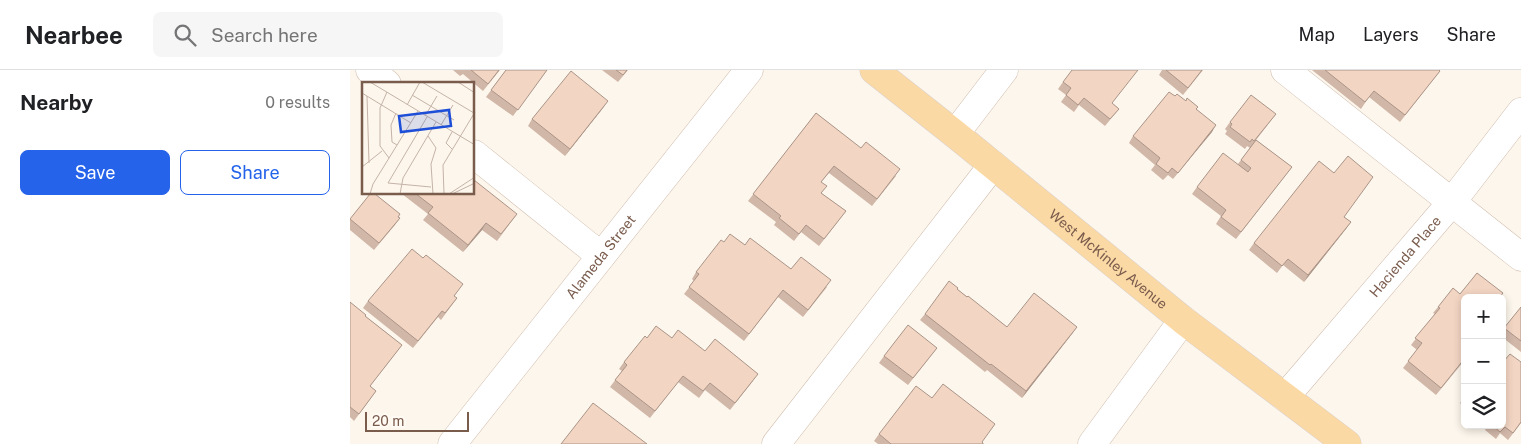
<!DOCTYPE html>
<meta charset="utf-8">
<style>
body{margin:0;font-family:"Public Sans",sans-serif;background:#f6f6f6;color:#202124}
.controls{position:absolute;right:15px;bottom:15px;display:grid;overflow:hidden;border-radius:8px;box-shadow:0 2px 8px #0003}
.controls button{width:45px;height:45px;display:grid;place-items:center;padding:0;border:0;border-bottom:1px solid #e0e0e0;background:#fff;color:#202124;font:25px sans-serif}
.scale{position:absolute;left:15px;bottom:12px;width:104px;box-sizing:border-box;padding-left:5px;border:2px solid #7a5c4d;border-top:0;font-size:14px;line-height:18px;white-space:nowrap;color:#7a5c4d;-webkit-text-stroke:4px #fffaf3;paint-order:stroke}
.list{margin:0;padding:0;list-style:none}
h2{display:flex;justify-content:space-between;align-items:center;height:65px;margin:0;padding:0 20px;font-size:21px}
h2 small{font-size:16px;font-weight:400;color:#757577}
.actions{display:flex;gap:10px;padding:15px 20px}
.actions a{flex:1;padding:11px 0;border:1px solid #2563eb;border-radius:8px;text-align:center;font-size:18px;color:#2563eb}
.actions .main{background:#2563eb;color:#fff}
.icon{flex:none;width:28px;height:28px;fill:none;stroke:currentColor;stroke-width:2;stroke-linecap:round;stroke-linejoin:round}
.map{position:relative;flex:none;width:1171px;height:374px;overflow:hidden}
header{display:flex;align-items:center;gap:30px;box-sizing:border-box;height:70px;padding:0 25px;background:#fff;border-bottom:1px solid #e0e0e0}
header strong{font-size:24px}
nav{display:flex;gap:28px;margin-inline-start:auto;font-size:18px}
.search{width:350px;height:45px;background:#f6f6f6;display:flex;align-items:center;gap:12px;box-sizing:border-box;padding:0 18px;border-radius:8px;color:#757577;font-size:19px}
main{display:flex}
aside{flex:1;background:#fff}
.map>svg:first-child{display:block}
</style>
<header>
<strong>Nearbee</strong>
<div class="search"><svg class="icon" aria-label="search" viewBox="0 0 24 24"><circle cx="10" cy="10" r="6"/><path d="M15 15l6 6"/></svg>Search here</div>
<nav><a>Map</a><a>Layers</a><a>Share</a></nav>
</header>
<main>
<aside>
<h2>Nearby<small>0 results</small></h2>
<ul class="list">
</ul>
<div class="actions"><a class="main">Save</a><a>Share</a></div>
</aside>
<div class="map">
<svg width="1171" height="374" viewBox="0 0 1171 374">
<rect width="100%" height="100%" fill="#fdf6ec"/>
<g fill="none" stroke-linecap="round" stroke-linejoin="round">
<defs>
<g id="minor">
<path d="M20,0L37,14"/>
<path d="M935,0L1171,187"/>
<path d="M605,64L654,0"/>
<path d="M124,84L251,186"/>
<path id="s1" d="M935,327L1101,133L1171,42"/>
<path id="s2" d="M102,374L399,0"/>
<path d="M426,374L643,95"/>
<path d="M742,374L833,250"/>
</g>
<g id="major">
<path id="s3" d="M524,0L605,64L833,250L997,374"/>
</g>
</defs>
<use href="#minor" stroke="#d1beb0" stroke-width="29"/>
<use href="#major" stroke="#dad1cd" stroke-width="29"/>
<use href="#minor" stroke="#fff" stroke-width="28"/>
<use href="#major" stroke="#fbd9a5" stroke-width="28"/>
</g>
<path fill="#d1b7a8" d="M103,0H150L133,21L113,4L110,6Z
M156,0H197L163,46L136,27Z
M252,0H278L268,12Z
M812,0H853L833,25L809,5Z
M962,0H1089L1090,1L1050,52L1019,27L1011,39Z
M713,12L762,33L769,39L755,56L729,35L724,42L711,32L716,25L708,19Z
M825,26L846,39L862,62L823,109L818,105L813,110L801,100L805,95L779,73L783,66Z
M253,38L215,86L178,56L182,49Z
M466,43L546,106L522,136L479,103L471,112V123L496,141L469,176L451,162L444,171L424,155L426,152L398,131Z
M926,44L900,78L897,76L895,79L875,64L877,61L875,59L880,52Z
M906,70L942,97L886,169L866,154L871,146L842,124L847,117L888,94Z
M984,103L994,147L1001,152L954,212L933,195L927,203L899,180L904,173Z
M52,124H124L167,144L147,171L132,160L113,182L73,150L78,144Z
M48,147L50,148L45,155L24,180L0,160V149Z
M374,172L395,175L477,217L453,247L428,227L394,271L334,224L344,211L342,209L346,202Z
M607,219L657,257H727L672,328L637,300L635,302L570,250L575,244Z
M1153,223L1150,228H1115V291H1114L1086,325L1053,298L1067,280L1061,275L1085,244L1083,243L1088,237L1110,224Z
M104,227L107,228L91,250L88,247L63,278L13,238L18,231Z
M0,232L15,246L52,275L20,316L26,321L4,351L0,347Z
M1171,237V282L1152,267V261Z
M297,268H322L355,281L403,311L380,340L355,320L349,328L328,312L300,348L260,317L272,301L269,299L274,292Z
M587,278L558,315L529,293L534,286Z
M1171,292V353L1158,370L1150,363L1146,369L1135,360L1138,355H1152Z
M1115,327V337L1110,333Z
M529,364L632,372L633,374H528L524,371Z"/>
<path fill="#aa9588" d="M258,31L253,38L215,86L220,79Z
M866,55L862,62L823,109L828,103Z
M1001,152L996,159L954,212L958,205Z
M136,153L132,160L113,182L118,175Z
M727,257L722,264L672,328L676,321Z"/>
<path fill="#f3d5c3" stroke="#aa9588" d="M121,0H149L138,14Z
M156,0H197L168,40L141,20Z
M266,0H277L273,5Z
M722,0H788L762,33L769,39L760,49L734,28L728,35L716,25L721,18L713,12Z
M816,0H852L838,18Z
M975,0H1089L1090,1L1055,45L1024,21L1015,32Z
M221,1L258,31L220,79L182,49Z
M819,22L825,26L827,24L836,31L837,28L848,37L846,39L866,55L828,103L822,98L818,103L806,94L810,88L783,66Z
M901,25L926,44L904,71L902,69L900,72L880,57L882,54L880,52Z
M466,43L511,78L516,72L550,99L527,129L484,96L471,112L477,116L471,123L496,141L474,169L456,155L449,164L429,148L431,146L403,124Z
M906,70L942,97L891,162L871,147L876,140L847,117L873,83L898,102L901,98L891,90Z
M998,86L1023,107L994,147L1001,152L958,205L938,189L932,196L904,173L969,91L984,103Z
M124,110L167,144L151,164L136,153L118,175L78,143L83,137L66,124H124Z
M20,124H25L50,144L48,147L50,148L29,173L0,149Z
M380,164L395,175L400,168L441,199L451,187L481,210L458,240L433,220L399,264L339,217L349,204L346,202L371,170L374,172Z
M62,179L73,188L76,185L113,214L104,226L107,228L95,243L92,241L68,271L18,231Z
M1127,203L1153,223L1149,228H1115V288L1091,318L1058,291L1072,273L1065,268L1090,238L1088,237L1103,218L1110,224Z
M599,211L608,218L607,219L617,227L618,226L657,257L684,223L727,257L676,321L641,294L640,295L575,244Z
M0,232L16,245L15,246L52,275L20,316L26,321L9,344L0,337Z
M1171,237V271L1154,258Z
M558,255L587,278L563,308L534,286Z
M306,256L322,268L328,260L355,281L365,269L408,304L385,333L360,313L353,321L333,306L305,341L265,310L277,295L274,292L295,266L297,268Z
M1160,284L1171,292V352L1163,363L1155,357L1150,362L1142,355H1152V293Z
M593,314L645,354L632,372L633,373V374H541L529,364L566,316L582,328Z
M243,333L297,374H211Z"/>
<g text-anchor="middle" stroke-width="4" stroke-linejoin="round" paint-order="stroke">
<g font-size="14" fill="#7a5c4d" stroke="#fffaf3">
<text dy="5" stroke="none"><textPath href="#s1" startOffset="185">Hacienda Place</textPath></text>
<text dy="5" stroke="none"><textPath href="#s2" startOffset="239">Alameda Street</textPath></text>
<text dy="5" stroke="none"><textPath href="#s3" startOffset="301">West McKinley Avenue</textPath></text>
</g>
</g>
<g transform="translate(12 12)">
<rect width="112" height="112" fill="#fdf6ec"/>
<path fill="none" stroke="#c5b3a7" stroke-width="1" d="M8,0L113,63M60,0L112,31M96,0L113,11M25,10L18,26V64L27,76M0,11L49,41M50,13L92,38M5,14L7,81M45,23L58,0M34,31L29,43L30,60L35,63M63,34L75,14M65,35L26,101L69,105M79,43L91,23M90,50L84,61L90,67M66,54L74,66L69,82L71,112M0,85L20,69M8,112L11,102L56,29M38,112L41,96L74,40M82,112L81,83L113,30M87,112L113,95M90,112L113,101"/>
<path fill="#1d4ed8" fill-opacity="0.15" stroke="#1d4ed8" stroke-width="2.5" d="M87,28L89,44L39,50L37,34Z"/>
<rect width="112" height="112" fill="none" stroke="#7a5c4d" stroke-width="2.5"/>
</g>
</svg>
<div class="controls">
<button>+</button>
<button>−</button>
<button><svg class="icon" aria-label="layers" viewBox="0 0 24 24"><path d="M12 4l9 5-9 5-9-5zM3 14l9 5 9-5"/></svg></button>
</div>
<div class="scale">20 m</div>
</div>
</main>
